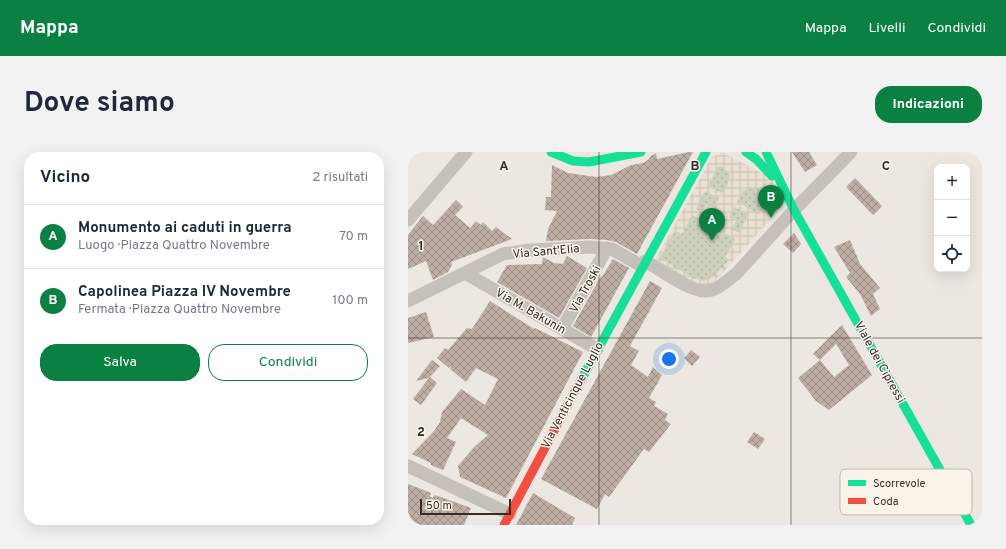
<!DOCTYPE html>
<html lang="it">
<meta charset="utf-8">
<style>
body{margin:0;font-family:Overpass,sans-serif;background:#f2f2f3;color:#1f2937}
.controls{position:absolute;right:12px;top:12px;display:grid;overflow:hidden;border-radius:8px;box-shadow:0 4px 16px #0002}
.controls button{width:36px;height:36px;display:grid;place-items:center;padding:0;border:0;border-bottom:1px solid #e0e1e3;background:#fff;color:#1f2937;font:20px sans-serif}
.scale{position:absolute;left:12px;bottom:10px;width:91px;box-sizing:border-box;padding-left:4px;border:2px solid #352e29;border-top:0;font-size:11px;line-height:14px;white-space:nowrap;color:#352e29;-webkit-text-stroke:3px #f8f2e9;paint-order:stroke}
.you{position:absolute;left:261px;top:207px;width:14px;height:14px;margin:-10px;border:3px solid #fff;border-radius:50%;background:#1a73e8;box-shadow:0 0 0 6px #1a73e833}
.badge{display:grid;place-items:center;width:26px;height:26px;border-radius:50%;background:#0b8043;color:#fff;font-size:13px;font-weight:700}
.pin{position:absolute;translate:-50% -33px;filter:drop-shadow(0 1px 2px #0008)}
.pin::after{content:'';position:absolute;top:21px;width:14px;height:12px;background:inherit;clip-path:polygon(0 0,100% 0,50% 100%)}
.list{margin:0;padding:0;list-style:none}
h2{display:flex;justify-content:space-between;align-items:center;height:52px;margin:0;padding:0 16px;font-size:17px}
h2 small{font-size:13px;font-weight:400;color:#747a83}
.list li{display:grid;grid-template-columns:26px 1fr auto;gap:12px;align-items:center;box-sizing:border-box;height:64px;padding:0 16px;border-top:1px solid #e0e1e3}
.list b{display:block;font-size:15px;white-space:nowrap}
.list p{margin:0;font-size:13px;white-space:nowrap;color:#747a83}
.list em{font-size:13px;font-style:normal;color:#747a83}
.actions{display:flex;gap:8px;padding:12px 16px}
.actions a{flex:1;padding:9px 0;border:1px solid #0b8043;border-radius:16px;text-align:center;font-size:14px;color:#0b8043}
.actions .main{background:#0b8043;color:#fff}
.icon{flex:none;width:22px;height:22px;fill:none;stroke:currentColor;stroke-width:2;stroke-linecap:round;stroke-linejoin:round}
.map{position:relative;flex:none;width:574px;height:373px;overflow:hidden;border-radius:16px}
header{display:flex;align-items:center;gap:24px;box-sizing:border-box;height:56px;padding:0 20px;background:#0b8043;color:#fff}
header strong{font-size:19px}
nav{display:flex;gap:22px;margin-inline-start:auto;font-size:14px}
.intro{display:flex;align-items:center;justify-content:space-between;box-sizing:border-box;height:96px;padding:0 24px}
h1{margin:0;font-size:28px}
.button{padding:10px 18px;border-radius:16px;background:#0b8043;color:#fff;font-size:14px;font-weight:700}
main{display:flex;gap:24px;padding:0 24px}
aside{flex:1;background:#fff;border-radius:16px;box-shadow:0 4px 16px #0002}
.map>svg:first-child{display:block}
</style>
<header>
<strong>Mappa</strong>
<nav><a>Mappa</a><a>Livelli</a><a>Condividi</a></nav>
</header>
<div class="intro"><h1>Dove siamo</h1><a class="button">Indicazioni</a></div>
<main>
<aside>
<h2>Vicino<small>2 risultati</small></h2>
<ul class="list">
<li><span class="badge">A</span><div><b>Monumento ai caduti in guerra</b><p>Luogo · Piazza Quattro Novembre</p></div><em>70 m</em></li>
<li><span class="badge">B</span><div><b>Capolinea Piazza IV Novembre</b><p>Fermata · Piazza Quattro Novembre</p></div><em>100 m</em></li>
</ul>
<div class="actions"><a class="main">Salva</a><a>Condividi</a></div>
</aside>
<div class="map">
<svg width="574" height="373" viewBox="0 0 574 373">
<defs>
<pattern id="grass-dots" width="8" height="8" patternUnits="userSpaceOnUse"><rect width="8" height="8" fill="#ccd0bd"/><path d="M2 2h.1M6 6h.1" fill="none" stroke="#b0b3a2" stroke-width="1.8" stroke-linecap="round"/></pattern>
<pattern id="plaza-grid" width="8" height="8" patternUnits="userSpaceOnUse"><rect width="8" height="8" fill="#e9e0d2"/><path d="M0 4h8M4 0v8" fill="none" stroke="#c8c0b4"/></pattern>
<pattern id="building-cross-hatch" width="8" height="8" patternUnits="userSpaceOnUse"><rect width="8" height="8" fill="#beada4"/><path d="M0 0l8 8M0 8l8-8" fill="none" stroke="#9b8d86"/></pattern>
</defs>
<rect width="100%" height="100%" fill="#ece7e1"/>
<path fill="url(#grass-dots)" d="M314,1L318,2L373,55L306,129C287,138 263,117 248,107L307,4Z"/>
<path fill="url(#plaza-grid)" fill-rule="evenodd" d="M314,1L318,2L363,26L375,51L373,55L311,125L301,132L294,133L284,129L248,107L304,5ZM310,15H313L316,16L321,22V25L320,32L314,41L300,34ZM342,35H348L351,37L358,48V53L351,62L329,50L334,40ZM297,39L311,46L306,56L299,52L294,60L288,57ZM326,55L340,62L331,81L324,77L328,69L321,65ZM284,63L293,68L291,73L315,86L318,82L327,87L317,105L321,108L306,124L298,128L295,129L285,126L252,106L267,78L274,82Z"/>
<path fill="url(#building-cross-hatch)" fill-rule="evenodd" d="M281,0H285L229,102L208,90L199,88L182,87L138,89L140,77L149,59L137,58L138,45H143L144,13L160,21L188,25L203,23L223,13L235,11L240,8L243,4L248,1L249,7Z
M384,0H401L409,13L397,20Z
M447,26L474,54L465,63L438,35Z
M48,48L55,55L47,63L62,76L68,69L73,73L75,70L84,79L88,75L104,87L43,110L44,113L40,120L25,128L18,109L0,117V83L15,64L25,73Z
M386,81L393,92L385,101L375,92Z
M442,88L452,112L472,136L465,142L472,157L463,164L452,142L438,125L442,121L426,95Z
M159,104L179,116L151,166L89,130L99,113L134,112L135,105L146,111L155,112Z
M205,107L221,116L183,185L165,174L193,124L194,125Z
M242,129L254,136L222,194L231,199L223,213L240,225L245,215L254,223L241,246L248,250L246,254L260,262L257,268L263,272L241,300L236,297L201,345L197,342L189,357L133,327Z
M82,149L126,177L127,176L175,200L98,346L52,325L50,314L66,295L80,283L53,266L39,286L48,290L35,318L23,313V311L4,302L26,279L32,270L34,260L53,237L77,253L90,227L68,216L58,230L42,217L43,213L41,216L29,206L37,196L40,198L59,176L64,177Z
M18,160L26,185L0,191V166Z
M434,173L464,223L421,258L408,249L390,226L412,208L405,202ZM428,192L441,213L426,225L412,208Z
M283,198L292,205L284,214L276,206Z
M24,208L32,214L22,225L29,231L13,253L5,247L21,226L8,229Z
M346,280L357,287L350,297L339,290Z
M0,332L23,341L22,344L24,346L27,343L63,356L56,373H0Z
M125,341L167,366L164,373H108Z"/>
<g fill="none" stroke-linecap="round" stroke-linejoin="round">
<path stroke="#c5c0ba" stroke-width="13" d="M0,68L58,0
M237,109C252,117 280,139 297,139C309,139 320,128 329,121L386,58L443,0
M57,121L189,197
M0,149L95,102L122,98L182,95L204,97L234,114
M154,177L199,96
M0,314L102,362"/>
<path stroke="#16e098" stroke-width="9" d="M143,0L165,9L181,10L233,0
M338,0L348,7L364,24
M358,0L386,58L563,373
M174,226L298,0"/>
<path stroke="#f24e42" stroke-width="9" d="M96,373L174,226"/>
</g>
<path fill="none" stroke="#352e29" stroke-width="1" stroke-opacity="0.55" d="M191,0V373M383,0V373M0,186H574"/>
<g text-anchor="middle" stroke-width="3" stroke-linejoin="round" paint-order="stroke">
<g font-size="12" fill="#352e29" stroke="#f8f2e9">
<text transform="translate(138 99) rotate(-5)" y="4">Via Sant'Elia</text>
<text transform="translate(177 137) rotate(-61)" y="4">Via Troski</text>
<text transform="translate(123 159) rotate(30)" y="4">Via M. Bakunin</text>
<text transform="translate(472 210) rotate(61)" y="4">Viale dei Cipressi</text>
<text transform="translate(164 243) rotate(-62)" y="4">Via Venticinque Luglio</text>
</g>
</g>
<rect x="432" y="317" width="132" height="46" rx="6" fill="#f8f2e9" stroke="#beb7af" stroke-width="1"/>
<rect x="440" y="328" width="18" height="6" fill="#16e098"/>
<rect x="440" y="346" width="18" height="6" fill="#f24e42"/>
<g font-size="11" fill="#352e29">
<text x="465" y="335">Scorrevole</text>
<text x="465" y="353">Coda</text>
</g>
<g font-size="13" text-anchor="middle" font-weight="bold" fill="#352e29" stroke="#f8f2e9" stroke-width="3" stroke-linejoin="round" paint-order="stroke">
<text x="96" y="18">A</text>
<text x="287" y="18">B</text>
<text x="478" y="18">C</text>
<text x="13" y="98">1</text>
<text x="13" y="284">2</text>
</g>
</svg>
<div class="controls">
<button>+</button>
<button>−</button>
<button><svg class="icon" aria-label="locate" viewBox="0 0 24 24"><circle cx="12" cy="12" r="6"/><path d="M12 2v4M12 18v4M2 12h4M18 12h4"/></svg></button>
</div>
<div class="scale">50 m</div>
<div class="you"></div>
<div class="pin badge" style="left:304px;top:89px">A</div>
<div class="pin badge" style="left:363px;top:66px">B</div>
</div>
</main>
